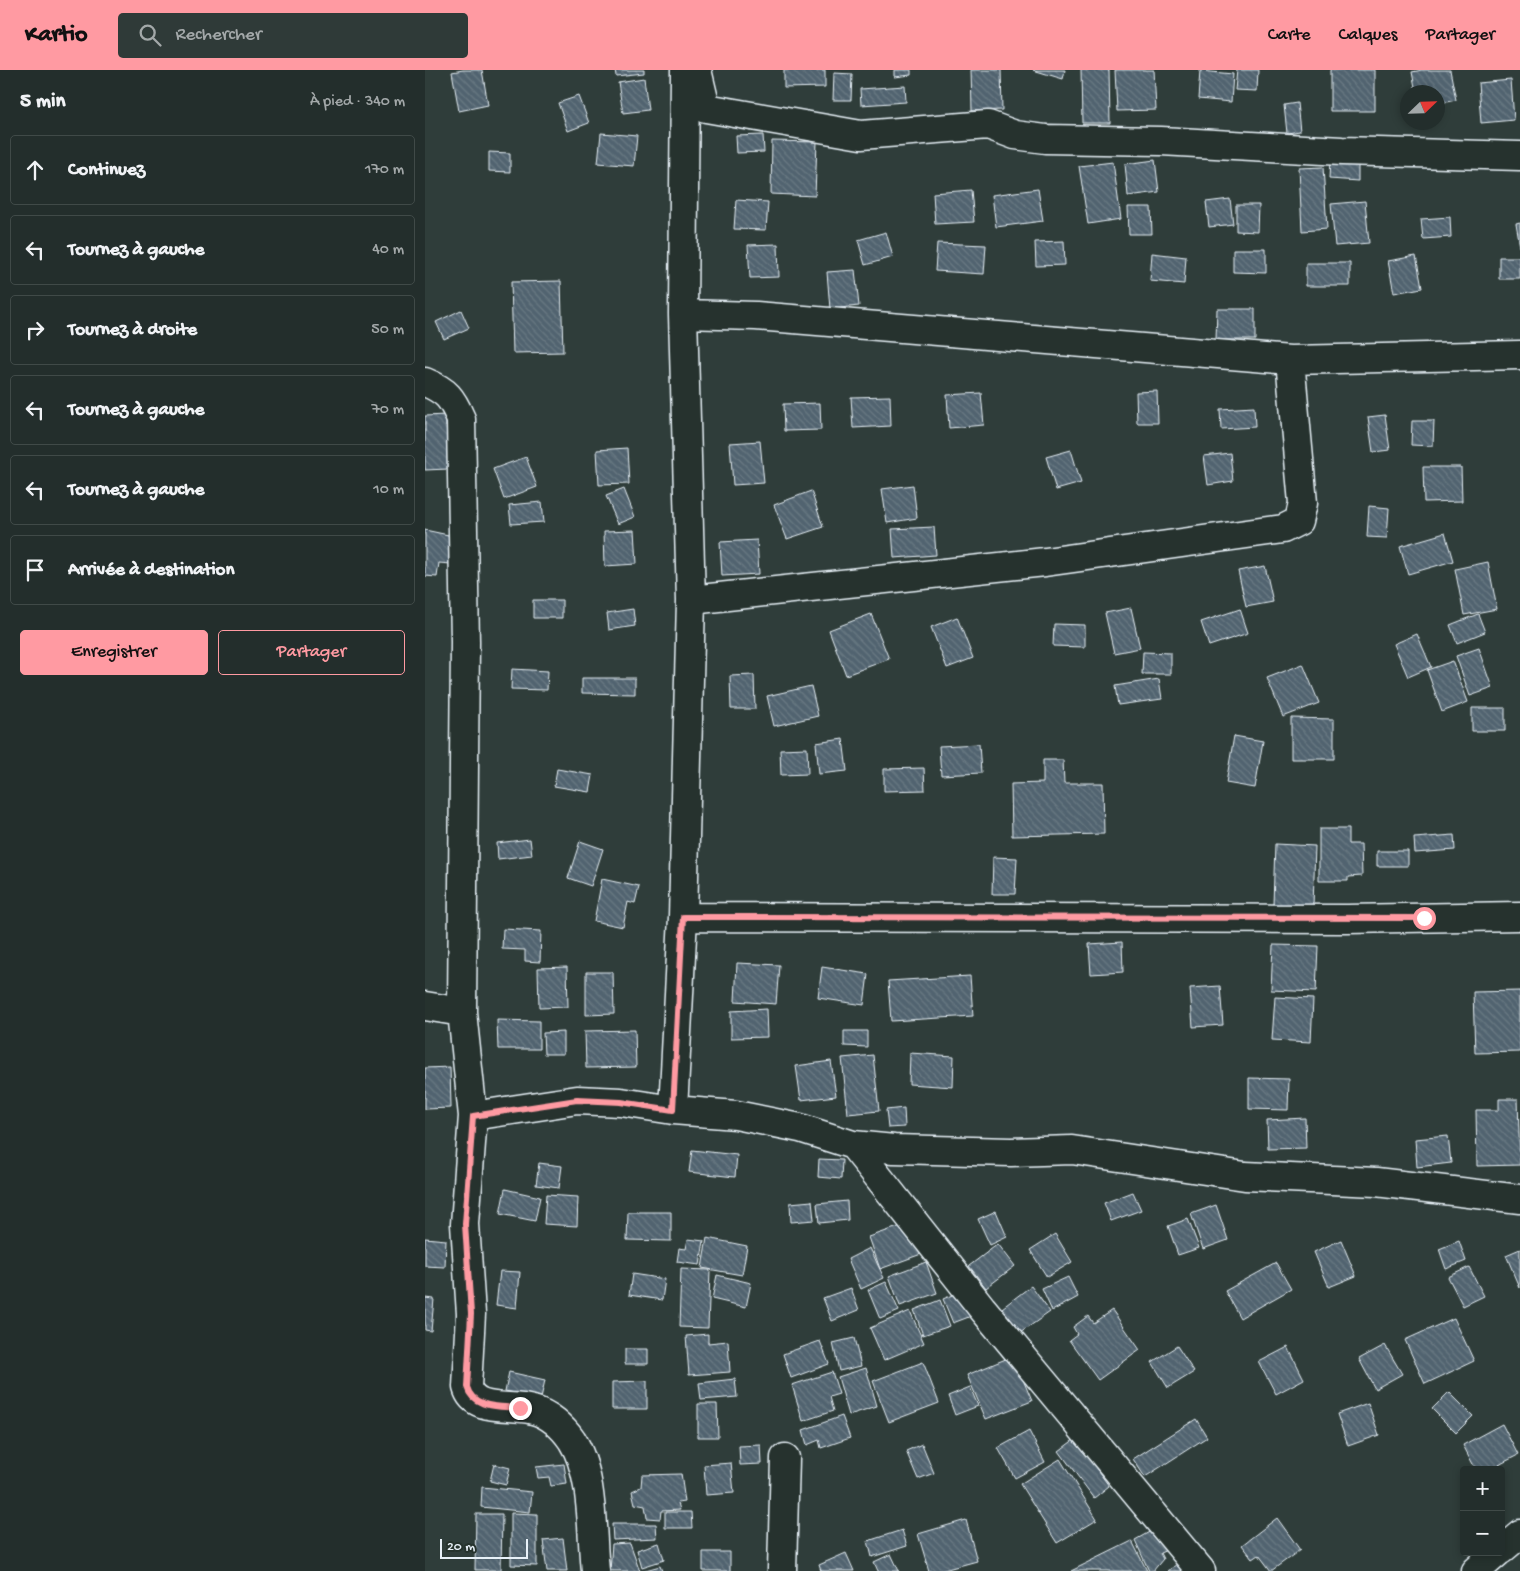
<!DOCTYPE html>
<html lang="fr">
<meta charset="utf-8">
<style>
body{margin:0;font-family:"Gochi Hand",sans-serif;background:#2f3a38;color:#f1f3f6}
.controls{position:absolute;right:15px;bottom:15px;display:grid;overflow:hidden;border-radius:5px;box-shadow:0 2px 8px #0003}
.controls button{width:45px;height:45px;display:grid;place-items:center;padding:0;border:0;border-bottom:1px solid #404a48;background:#232e2c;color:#f1f3f6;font:25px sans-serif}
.compass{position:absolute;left:975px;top:15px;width:45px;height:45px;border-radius:50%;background:#232e2c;box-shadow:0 2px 8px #0003;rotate:67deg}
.scale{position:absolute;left:15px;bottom:12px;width:88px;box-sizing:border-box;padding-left:5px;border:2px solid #e8f1f8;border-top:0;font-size:14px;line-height:18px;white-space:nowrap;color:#e8f1f8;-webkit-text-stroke:4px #26332d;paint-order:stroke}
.stop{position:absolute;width:15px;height:15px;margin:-11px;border:4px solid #ff9aa2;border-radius:50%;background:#fff}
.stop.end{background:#ff9aa2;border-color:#fff;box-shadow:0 1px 5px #0008}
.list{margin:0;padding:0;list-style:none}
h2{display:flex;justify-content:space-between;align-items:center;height:65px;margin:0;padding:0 20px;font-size:21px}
h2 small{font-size:16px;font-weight:400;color:#a3a8a9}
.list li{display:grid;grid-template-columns:32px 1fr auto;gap:15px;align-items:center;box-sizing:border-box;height:70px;margin:0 10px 10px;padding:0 10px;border:1px solid #404a48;border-radius:5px}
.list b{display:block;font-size:19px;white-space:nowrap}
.list em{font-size:16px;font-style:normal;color:#a3a8a9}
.actions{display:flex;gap:10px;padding:15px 20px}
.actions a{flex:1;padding:11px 0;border:1px solid #ff9aa2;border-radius:5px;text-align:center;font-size:18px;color:#ff9aa2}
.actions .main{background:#ff9aa2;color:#111}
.icon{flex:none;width:28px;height:28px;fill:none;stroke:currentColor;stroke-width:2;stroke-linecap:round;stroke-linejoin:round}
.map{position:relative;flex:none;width:1095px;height:1501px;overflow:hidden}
header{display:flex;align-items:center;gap:30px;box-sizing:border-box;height:70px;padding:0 25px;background:#ff9aa2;color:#111}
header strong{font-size:24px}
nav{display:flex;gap:28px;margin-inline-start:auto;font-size:18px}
.search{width:350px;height:45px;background:#2f3a38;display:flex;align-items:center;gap:12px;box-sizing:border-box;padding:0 18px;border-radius:5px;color:#a3a8a9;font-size:19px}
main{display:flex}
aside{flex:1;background:#232e2c}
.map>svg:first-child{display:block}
</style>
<header>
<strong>Kartio</strong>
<div class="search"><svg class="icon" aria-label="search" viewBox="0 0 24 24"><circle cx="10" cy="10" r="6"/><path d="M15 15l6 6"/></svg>Rechercher</div>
<nav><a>Carte</a><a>Calques</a><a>Partager</a></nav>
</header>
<main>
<aside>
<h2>5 min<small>À pied · 340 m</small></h2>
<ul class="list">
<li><svg class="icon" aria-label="ahead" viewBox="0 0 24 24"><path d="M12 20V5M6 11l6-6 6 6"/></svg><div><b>Continuez</b></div><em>170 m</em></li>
<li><svg class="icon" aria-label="left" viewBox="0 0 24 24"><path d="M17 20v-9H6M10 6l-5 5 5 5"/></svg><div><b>Tournez à gauche</b></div><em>40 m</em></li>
<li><svg class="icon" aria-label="right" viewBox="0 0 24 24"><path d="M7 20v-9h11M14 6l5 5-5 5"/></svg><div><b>Tournez à droite</b></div><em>50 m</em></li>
<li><svg class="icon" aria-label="left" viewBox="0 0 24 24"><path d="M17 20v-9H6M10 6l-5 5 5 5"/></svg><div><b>Tournez à gauche</b></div><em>70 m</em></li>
<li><svg class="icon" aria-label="left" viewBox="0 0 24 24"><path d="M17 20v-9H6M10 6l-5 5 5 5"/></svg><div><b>Tournez à gauche</b></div><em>10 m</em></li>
<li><svg class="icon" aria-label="arrive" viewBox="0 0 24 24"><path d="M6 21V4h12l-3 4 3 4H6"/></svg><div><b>Arrivée à destination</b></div></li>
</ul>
<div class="actions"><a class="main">Enregistrer</a><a>Partager</a></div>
</aside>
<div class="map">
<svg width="1095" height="1501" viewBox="0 0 1095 1501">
<defs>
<pattern id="building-back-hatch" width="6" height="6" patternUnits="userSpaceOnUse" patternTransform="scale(1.25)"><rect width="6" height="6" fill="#51636f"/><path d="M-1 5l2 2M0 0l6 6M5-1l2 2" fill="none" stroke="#6a7a84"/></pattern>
</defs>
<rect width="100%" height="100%" fill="#2f3d3a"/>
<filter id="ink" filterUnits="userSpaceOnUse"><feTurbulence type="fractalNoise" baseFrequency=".02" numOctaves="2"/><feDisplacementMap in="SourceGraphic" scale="10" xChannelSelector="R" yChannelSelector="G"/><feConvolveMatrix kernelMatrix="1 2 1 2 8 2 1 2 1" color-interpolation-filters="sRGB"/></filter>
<g filter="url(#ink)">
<path fill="url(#building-back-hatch)" stroke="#e8f1f8" d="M38,0H57L63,35L34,41L27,2Z
M190,0H219V3L191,6Z
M359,0H400V17L359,18Z
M470,0H486V5L470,7Z
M546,0H576L577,40L547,41Z
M608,0H640L638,9Z
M656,0H684L685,53H657Z
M690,0H729L731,40L692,41Z
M812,0H833L832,21L810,20Z
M905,0H950V41H905Z
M997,0H1025L1031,30L1012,34V22H991L987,2Z
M775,1L808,4L806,32L773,29Z
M409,3L427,4L426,30H408Z
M219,8L223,40L198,43L193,12Z
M1086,10L1089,50L1056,53L1053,13Z
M480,16L481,32L436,35L435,19Z
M154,26L164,53L143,61L133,33Z
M872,33L875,61L862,63L859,35Z
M176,63L212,66L209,96L173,93Z
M338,65L339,82L312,83L311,66Z
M347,71L392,72L390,126L346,124Z
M64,82L85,83V102L64,101Z
M905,89L933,91V111L904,109Z
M730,90L734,122L703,126L700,94Z
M688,92L696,149L663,154L654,96Z
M898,97L902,159L877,161L874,98Z
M613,119L618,151L571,157L567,125Z
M546,120L549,152L510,154L508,123Z
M805,129L808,154L784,157L781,132Z
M311,130L343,132L341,160L309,159Z
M940,131L944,173L910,176L906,134Z
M811,135H834L833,162L811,161Z
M703,137H726L727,164H704Z
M1025,147L1026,167L998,169L996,149Z
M1095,153V177L1091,154Z
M461,162L468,187L440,195L433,170Z
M639,171L640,195L611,196L610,172Z
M512,173L561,175L559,204L510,201Z
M353,174L354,207L325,208L323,175Z
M808,179H841V203L808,202Z
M727,183L761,187L759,214L725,211Z
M991,186L997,218L969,223L963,191Z
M1074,187H1095V209H1074Z
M881,193H925V216H881Z
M430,200L434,236L405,239L402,202Z
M136,211L138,282L88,283L86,212Z
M792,239H830V270H791Z
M36,240L44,258L19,269L11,252Z
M732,321L733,353H712L711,322Z
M556,323L559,355L524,358L522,325Z
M465,326L466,356L428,358L426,327Z
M395,333L396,360L359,361L358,334Z
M829,337L830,357L796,359L795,339Z
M21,345V356H31L32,382H22L23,399L0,400V346Z
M960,345L965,380L948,382L943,347Z
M987,351H1009L1008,376L986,375Z
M335,371L339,413L308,415L305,373Z
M202,378L204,414L174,415L172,380Z
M646,380L656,413L631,420L621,387Z
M805,383L808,411L783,415L779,386Z
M101,387L112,417L79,429L68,399Z
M998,397H1036L1037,431L999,432Z
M488,415L492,448L462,453L457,419Z
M199,419L210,447L193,454L181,426Z
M386,421L398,457L362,469L349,435Z
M117,432L119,452L86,454L84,435Z
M944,436L964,438L962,468L942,467Z
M509,457L511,485L469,488L467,459Z
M0,460L28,466L26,494L14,493L12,507L0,506Z
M210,460L212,494L180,496L179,461Z
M1020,463L1028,491L983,504L975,476Z
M332,470L334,504L297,506L295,472Z
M1063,492L1072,539L1039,545L1030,499Z
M840,496L848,532L821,537L813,501Z
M108,530H137V548H108Z
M706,538L715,578L689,583L680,543Z
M208,539L210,556L184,560L182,543Z
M815,539L823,563L784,576L776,552Z
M446,544L464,589L421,605L404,560Z
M1053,544L1060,562L1032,573L1025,555Z
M532,547L548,588L522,598L506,557Z
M629,554L660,555V577L628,576Z
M992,564L1006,597L983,607L969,574Z
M1054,578L1068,618L1045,626L1031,586Z
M718,582L746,583V604H717Z
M1028,591L1043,632L1017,642L1002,600Z
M878,594L894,633L858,647L842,608Z
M87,599L123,601L122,620L86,619Z
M329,605L330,639H306L305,606Z
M157,608H210V624L157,623Z
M734,609L737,629L693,635L690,616Z
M386,616L393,646L349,656L342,626Z
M1047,638H1080V661H1047Z
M866,648L909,649V689H866Z
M809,666L838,671L830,718L801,713Z
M418,669L422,701L394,704L391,673Z
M554,674L556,703L516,705L514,676Z
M382,678L383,704L356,705L355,679Z
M618,690H638L639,713H678L679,764L587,766L586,714L618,713Z
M499,698L500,720L459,721V699Z
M132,699L168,705L165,722L129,716Z
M894,759H923V774H936L937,806L923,807V811H894Z
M1029,765L1030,780L990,783L989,768Z
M105,769L107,785L73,789L72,773Z
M155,771L178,779L166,816L143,808Z
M850,774L890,776L888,836L848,835Z
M952,781H983V796H952Z
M568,787L592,788L590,824H567Z
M177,809L214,817L210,834L203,832L198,857L169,851Z
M78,859L116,861L115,892L100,891V880L77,879Z
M697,872L698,902L666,904L664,874Z
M848,875L893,876L891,922L846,920Z
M312,893L354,895L351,934L310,931Z
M142,897L143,937L114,938L113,898Z
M397,897L443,904L439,935L393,928Z
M161,902H188L189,944L161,945Z
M545,906L548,946L466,951L463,911Z
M795,916L798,955L768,957L765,918Z
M1095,921V982L1050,983L1048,922Z
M850,927L888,929L886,972L847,970Z
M342,939L343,967L306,968V941Z
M72,950L114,951V979H73Z
M210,960L211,997L161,998L160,961Z
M419,961H442V977L419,976Z
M139,962V984H119L118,963Z
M485,983L529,986L528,1017L484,1014Z
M448,985L454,1041L423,1044L417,988Z
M406,991L411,1026L376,1030L371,996Z
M25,997L26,1038L0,1039V998Z
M824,1008L864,1009L863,1040L824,1039Z
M1074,1029H1093L1095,1095L1052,1096L1051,1040H1074Z
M479,1038L480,1057L463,1058L461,1040Z
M880,1048L881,1078L843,1079L842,1050Z
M1023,1066L1026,1093L992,1097L990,1069Z
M267,1080L312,1085L310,1107L264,1102Z
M394,1089L417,1090L416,1109L393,1107Z
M114,1093L137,1096L134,1118L111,1115Z
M80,1119L115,1127L110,1151L75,1144Z
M708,1122L716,1140L686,1151L679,1133Z
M121,1125L153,1127L152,1156L119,1154Z
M387,1131L389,1150L366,1152L365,1133Z
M422,1131L423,1150L394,1153L392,1134Z
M791,1135L803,1170L778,1179L766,1144Z
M571,1141L582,1167L565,1175L553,1149Z
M203,1142H246V1171L202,1170Z
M763,1149L774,1178L753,1185L743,1156Z
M488,1152L499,1183L455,1199L444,1167Z
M630,1164L647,1192L622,1207L605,1180Z
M0,1168L21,1170L20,1197L0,1196Z
M282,1168L322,1176L317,1205L277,1198Z
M263,1169L279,1171L275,1195L252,1192L254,1178L261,1179Z
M916,1170L931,1206L904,1217L889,1182Z
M1034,1171L1041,1191L1021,1199L1014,1179Z
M573,1174L590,1196L561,1218L544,1196Z
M445,1178L459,1208L436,1219L423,1189Z
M1095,1179V1218L1081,1185Z
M501,1192L512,1223L475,1236L464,1206Z
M851,1193L866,1219L815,1248L800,1221Z
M1044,1197L1059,1226L1038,1236L1023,1207Z
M256,1199L285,1200L283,1258L254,1257Z
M75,1201L95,1202L92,1238L71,1235Z
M207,1204L240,1209L237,1230L204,1225Z
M292,1205L326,1213L321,1237L287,1229Z
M643,1207L653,1227L627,1241L617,1219Z
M461,1212L474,1241L455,1249L443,1220Z
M606,1216L625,1242L595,1263L577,1238Z
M426,1218L434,1240L407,1251L398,1228Z
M539,1220L549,1245L528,1253L518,1229Z
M0,1228L9,1229L6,1261L0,1260Z
M515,1230L525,1256L498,1265L489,1240Z
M687,1240L715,1280L673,1310L644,1270L652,1264L648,1257L663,1246L668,1253Z
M485,1241L499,1273L459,1290L445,1258Z
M1029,1248L1049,1291L1000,1314L980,1270Z
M283,1264V1273L303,1271L305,1302L264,1305L261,1266Z
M429,1268L436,1296L414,1301L408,1273Z
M395,1271L404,1294L366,1308L358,1284Z
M960,1275L977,1304L950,1319L934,1289Z
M752,1276L769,1302L743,1318L727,1292Z
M863,1277L879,1309L851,1324L834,1292Z
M200,1279H223V1294H200Z
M588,1286L607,1331L561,1349L542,1305Z
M498,1292L514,1333L464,1352L448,1311Z
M441,1298L452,1336L424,1345L413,1307Z
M84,1302L120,1310L116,1328L80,1321Z
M407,1302L414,1324L404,1327L408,1341L378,1351L367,1315Z
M310,1309L312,1327L276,1330L274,1313Z
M222,1311V1339H187V1312Z
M545,1317L553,1336L530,1345L523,1326Z
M1024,1322L1048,1346L1031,1363L1007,1339Z
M943,1333L954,1365L923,1376L912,1344Z
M273,1334H292L293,1367H273Z
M417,1346L425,1368L396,1378L394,1370L382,1375L378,1360Z
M771,1349L782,1367L720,1407L708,1389Z
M1077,1354L1093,1385L1064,1400H1051L1038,1375Z
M604,1361L620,1392L590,1408L573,1378Z
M650,1369L684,1416L669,1428L634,1381Z
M497,1374L509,1403L493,1409L481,1381Z
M336,1375L337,1394L315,1395L314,1376Z
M635,1389L672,1449L632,1473L595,1414Z
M306,1393L309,1423L281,1425L279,1395Z
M69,1394L85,1398L81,1415L65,1411Z
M139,1394L142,1414L126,1416L124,1407L113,1408L111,1397Z
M256,1404L260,1432L253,1433L255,1440L236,1441L235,1449L222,1448L220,1436L210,1434L207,1421L216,1417L217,1405Z
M57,1417L107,1422L105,1442L56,1437Z
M240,1442H266L267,1458H240Z
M86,1443L112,1444V1496L86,1495Z
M51,1444H77L76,1500H50Z
M852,1448L875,1480L846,1501L834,1485L828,1489L817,1475Z
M541,1450L552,1491L515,1501H504L493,1464Z
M187,1454H231L232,1468L188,1470Z
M477,1460L482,1476L447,1487L443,1471Z
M728,1460L742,1480L735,1483L738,1489L728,1501H724L710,1470Z
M138,1468L142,1501H122L118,1470Z
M707,1471L722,1501H646Z
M205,1473L215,1501H185L187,1474Z
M234,1473L239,1490L217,1497L212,1480Z
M278,1482H305V1501H278Z
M421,1483L429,1501H396L394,1495Z
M466,1484L474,1501H453L449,1492Z
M752,1494L757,1501H743Z
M235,1496L237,1501H217Z"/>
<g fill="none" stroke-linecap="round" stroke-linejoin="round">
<defs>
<path id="minor" d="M272,0L281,38L436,65L563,55L590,65L620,69L736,71L917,81L1095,86
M258,244L331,246L865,290L1095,285
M0,312C22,321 27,328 36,349L40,572L37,942L48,1046L40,1154L46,1244L42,1317C49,1344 86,1333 108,1340C124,1344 138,1357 147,1370C169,1404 166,1461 170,1501
M266,530L620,492L858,459L874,451L878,433L865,290
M258,847L922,849L1095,846
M0,936L37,942
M248,1040L258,847L266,530L258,244L260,0
M48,1046L152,1030L196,1032L248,1040L311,1045L375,1058L428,1075L469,1079L586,1082L647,1080L820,1106L951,1112L1095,1129
M428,1075L557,1238L776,1501
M1076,1480L1095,1464
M357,1501L360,1388
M1051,1501L1073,1482"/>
</defs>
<use href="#minor" stroke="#e8f1f8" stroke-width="31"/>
<use href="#minor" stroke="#26332d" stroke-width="28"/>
</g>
</g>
<g fill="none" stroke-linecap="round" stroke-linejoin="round" filter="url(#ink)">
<path stroke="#ff9aa2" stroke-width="6" d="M95,1338C75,1336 48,1339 42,1317L46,1244L40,1154L48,1046L152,1030L196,1032L248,1040L258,847L999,848"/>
</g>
</svg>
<div class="controls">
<button>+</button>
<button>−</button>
</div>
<svg class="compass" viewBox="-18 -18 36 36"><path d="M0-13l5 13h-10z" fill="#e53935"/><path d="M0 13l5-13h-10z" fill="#a3a8a9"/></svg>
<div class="scale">20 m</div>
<div class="stop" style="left:999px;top:848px"></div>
<div class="stop end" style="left:95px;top:1338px"></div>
</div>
</main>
